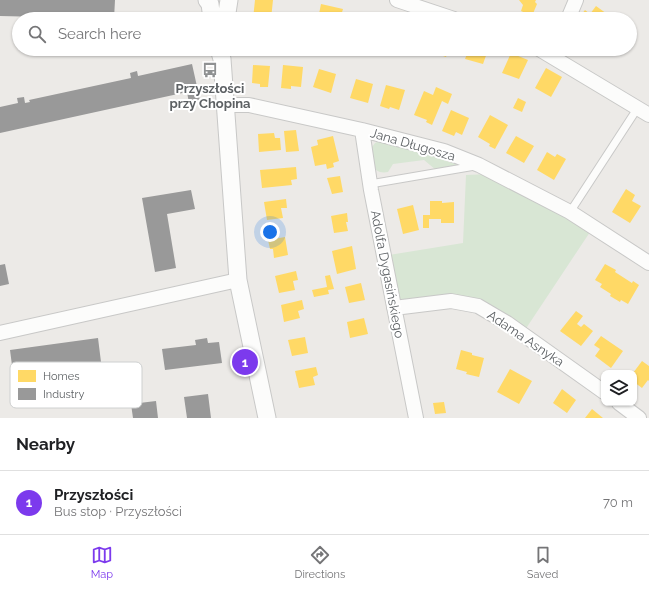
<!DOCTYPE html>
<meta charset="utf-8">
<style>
body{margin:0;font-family:Raleway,sans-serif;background:#f6f6f6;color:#202124}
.controls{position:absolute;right:12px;bottom:12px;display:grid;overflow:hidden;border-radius:8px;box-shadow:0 1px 3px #0004}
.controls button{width:36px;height:36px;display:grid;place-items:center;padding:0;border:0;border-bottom:1px solid #e0e0e0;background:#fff;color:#202124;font:20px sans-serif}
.you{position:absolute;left:270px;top:232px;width:14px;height:14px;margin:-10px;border:3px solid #fff;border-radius:50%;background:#1a73e8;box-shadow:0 0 0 6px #1a73e833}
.badge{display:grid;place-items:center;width:26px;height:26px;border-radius:50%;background:#7c3aed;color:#fff;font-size:13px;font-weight:700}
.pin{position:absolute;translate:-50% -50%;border:2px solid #fff;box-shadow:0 1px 4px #0006}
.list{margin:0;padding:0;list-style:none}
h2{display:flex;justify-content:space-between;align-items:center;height:52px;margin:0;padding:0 16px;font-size:17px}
h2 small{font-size:13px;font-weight:400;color:#757577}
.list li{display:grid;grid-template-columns:26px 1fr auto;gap:12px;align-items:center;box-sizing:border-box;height:64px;padding:0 16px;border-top:1px solid #e0e0e0}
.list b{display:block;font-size:15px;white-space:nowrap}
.list p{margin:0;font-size:13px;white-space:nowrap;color:#757577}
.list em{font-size:13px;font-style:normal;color:#757577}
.icon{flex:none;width:22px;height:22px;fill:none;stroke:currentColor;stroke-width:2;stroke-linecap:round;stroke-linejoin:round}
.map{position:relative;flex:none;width:649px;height:418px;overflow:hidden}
.search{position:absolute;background:#fff;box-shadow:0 1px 3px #0004;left:12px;right:12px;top:12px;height:44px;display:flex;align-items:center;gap:10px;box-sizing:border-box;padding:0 14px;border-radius:22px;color:#757577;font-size:15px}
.sheet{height:116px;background:#fff}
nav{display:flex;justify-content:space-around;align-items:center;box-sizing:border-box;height:56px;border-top:1px solid #e0e0e0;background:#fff;font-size:11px;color:#757577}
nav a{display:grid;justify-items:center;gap:2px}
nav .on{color:#7c3aed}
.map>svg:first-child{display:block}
</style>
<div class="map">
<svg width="649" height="418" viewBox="0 0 649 418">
<rect width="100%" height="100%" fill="#eceae7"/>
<path fill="#d8e6d4" d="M384,139L458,165L436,170L424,160L393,164L388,172C373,175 370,162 369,151L375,143Z
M489,174L590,232L525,330L481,302L402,309L389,255L463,243L466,175Z"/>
<path fill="#ffd966" d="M255,0H273L271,19H253Z
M519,0H536L535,2L537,4L532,16L521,11L523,5Z
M321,4L343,9L340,19H318Z
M596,6L614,19H578L585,10L590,14Z
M363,12L379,17V19H354L356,13L362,15Z
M282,14L301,16V19H282Z
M435,49H449L446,57L434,53Z
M469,49L488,50L483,64L465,59Z
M511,53L528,60L519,79L502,73Z
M253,65L270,66L268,87H260V84L252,83Z
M283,65L303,67L301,87L291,86V89L281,88Z
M546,68L562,77L551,97L535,88Z
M319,69L336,74L331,93L313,87Z
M356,79L373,84L368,103L350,98Z
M386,85L405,90L399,110L390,107L389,109L380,106Z
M436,87L452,94L448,104L442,101L432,125L426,122L427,120L414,115L424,91L433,95Z
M518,98L526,102L522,112L513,108Z
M451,110L469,118L462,135L456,132L454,136L442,131Z
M490,115L508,125L495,149L489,146L490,144L478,137Z
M296,130L299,151L286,152L284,131Z
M274,133L275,138H280L281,150L259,152L258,134Z
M333,136L339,161L333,163L334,167L327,169L326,164L315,166L311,147L318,145L317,140Z
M516,136L534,146L524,163L506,153Z
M547,152L555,157L557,154L566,159L554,180L537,170Z
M296,167L297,179L291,180L292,185L262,188L260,170Z
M340,176L343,192L332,194L327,178Z
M626,189L635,195L632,201L641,206L630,223L612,212Z
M286,199L287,208H281L283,218L267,220L264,202Z
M430,201H442V203L454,202V223H441V219H429V228H423V215H430Z
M413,205L419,230L403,234L397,209Z
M347,213L348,222H346L348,231L334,233L331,216Z
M285,237L288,255L274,258L273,249H270L268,240Z
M352,246L356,269L337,274L332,251Z
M605,264L616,270L615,272L632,283L633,281L639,285L628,304L621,300L620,302L610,296L611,294L600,287L602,284L595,280Z
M296,271L298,280L293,281L295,290L279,293L275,276Z
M330,275L334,289L328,290L329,294L314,297L312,290L327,287L325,276Z
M361,283L365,300L349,303L345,287Z
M302,300L304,309L298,311L300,318L284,322L281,305Z
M576,311L583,316L577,324L581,327L584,324L593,331L581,346L560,331Z
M364,318L368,334L350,338L347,322Z
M601,336L623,351L611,368L595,356L600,349L594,345Z
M305,337L308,353L292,356L288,340Z
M461,350L472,353V355L484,358L479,377L466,374L467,372L456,369Z
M642,361L649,366V381L648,380L642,388L634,382V373H633Z
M316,367L318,375L313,377L315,385L299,388L295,371Z
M510,369L532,381L519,404L497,392Z
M562,389L576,400L567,413L553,403Z
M444,402L446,413L435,414L433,403Z
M592,409L603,418H585Z"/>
<path fill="#999" d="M0,0H115L114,19H43L44,17L0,16Z
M192,64L200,100L189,103L187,92L0,133V107L18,103L17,98L24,97L25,103L30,102L29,100L131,78L130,73L137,71L138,76Z
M191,190L195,209L167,214L176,268L155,272L142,198Z
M5,264L9,284L0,286V265Z
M98,338L101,362L43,370L44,377H49L52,400L28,403L25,380L31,379L30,371L13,373L10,350Z
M207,338L208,343L219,342L222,363L165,370L162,349L196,345L195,340Z
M208,394L211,418H187L184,397Z
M156,401L158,418H133L131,404Z"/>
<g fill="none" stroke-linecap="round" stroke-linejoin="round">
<defs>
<path id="service" d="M370,184L475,166
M570,212L637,109"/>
<path id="minor" d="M397,0L454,19
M568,19L576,0
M539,49L649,115
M225,105H249L362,130L444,151L479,165L570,212L649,263
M362,130L371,190L416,418
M394,308L451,301L478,306L507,323L604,392
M0,333L238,280
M619,403L639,418"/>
<path id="tertiary" d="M207,0L210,4L212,19
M226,19L229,0
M219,49L222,59L238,280L267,418"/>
</defs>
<use href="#service" stroke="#c8c8c7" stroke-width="9"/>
<use href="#minor" stroke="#c8c8c7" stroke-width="16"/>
<use href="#tertiary" stroke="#c8c8c7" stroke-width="19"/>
<use href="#service" stroke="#fcfcfb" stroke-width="7"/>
<use href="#minor" stroke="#fcfcfb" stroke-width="14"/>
<use href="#tertiary" stroke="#fcfcfb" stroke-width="17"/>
</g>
<defs>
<symbol id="bus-bare" viewBox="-9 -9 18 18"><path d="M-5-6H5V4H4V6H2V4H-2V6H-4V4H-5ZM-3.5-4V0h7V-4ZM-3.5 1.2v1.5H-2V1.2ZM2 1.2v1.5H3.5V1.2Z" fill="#8f9192" stroke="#fff" stroke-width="2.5" paint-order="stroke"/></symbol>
</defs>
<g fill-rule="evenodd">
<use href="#bus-bare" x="199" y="59" width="22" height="22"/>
</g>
<g text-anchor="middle" stroke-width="4" stroke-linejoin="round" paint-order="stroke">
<g font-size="13" font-weight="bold" fill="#5d6164" stroke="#fff">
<text x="210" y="93">Przyszłości<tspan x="210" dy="15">przy Chopina</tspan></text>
</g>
<g font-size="13" fill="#5d6164" stroke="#fff">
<text transform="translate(413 144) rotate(16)" y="5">Jana Długosza</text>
<text transform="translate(388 274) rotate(79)" y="5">Adolfa Dygasińskiego</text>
<text transform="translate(526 338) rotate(34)" y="5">Adama Asnyka</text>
</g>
</g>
<rect x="10" y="362" width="132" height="46" rx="6" fill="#fff" stroke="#ced0d0" stroke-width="1"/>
<rect x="18" y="370" width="18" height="12" fill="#ffd966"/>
<rect x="18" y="388" width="18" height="12" fill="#999"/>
<g font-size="11" fill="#5d6164">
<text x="43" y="380">Homes</text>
<text x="43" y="398">Industry</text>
</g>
</svg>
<div class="controls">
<button><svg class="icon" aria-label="layers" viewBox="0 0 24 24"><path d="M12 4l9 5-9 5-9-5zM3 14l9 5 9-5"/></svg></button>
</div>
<div class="you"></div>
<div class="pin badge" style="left:245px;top:362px">1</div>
<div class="search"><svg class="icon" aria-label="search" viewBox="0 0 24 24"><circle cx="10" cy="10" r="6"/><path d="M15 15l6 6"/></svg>Search here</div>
</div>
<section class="sheet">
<h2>Nearby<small></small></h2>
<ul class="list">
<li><span class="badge">1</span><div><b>Przyszłości</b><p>Bus stop · Przyszłości</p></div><em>70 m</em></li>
</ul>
</section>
<nav>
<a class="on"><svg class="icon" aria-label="map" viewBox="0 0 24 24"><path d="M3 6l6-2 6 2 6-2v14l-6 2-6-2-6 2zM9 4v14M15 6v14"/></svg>Map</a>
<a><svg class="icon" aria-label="directions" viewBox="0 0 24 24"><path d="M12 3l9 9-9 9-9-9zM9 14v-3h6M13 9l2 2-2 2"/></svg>Directions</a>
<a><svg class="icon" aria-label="saved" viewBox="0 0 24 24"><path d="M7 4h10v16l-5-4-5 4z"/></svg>Saved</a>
</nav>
